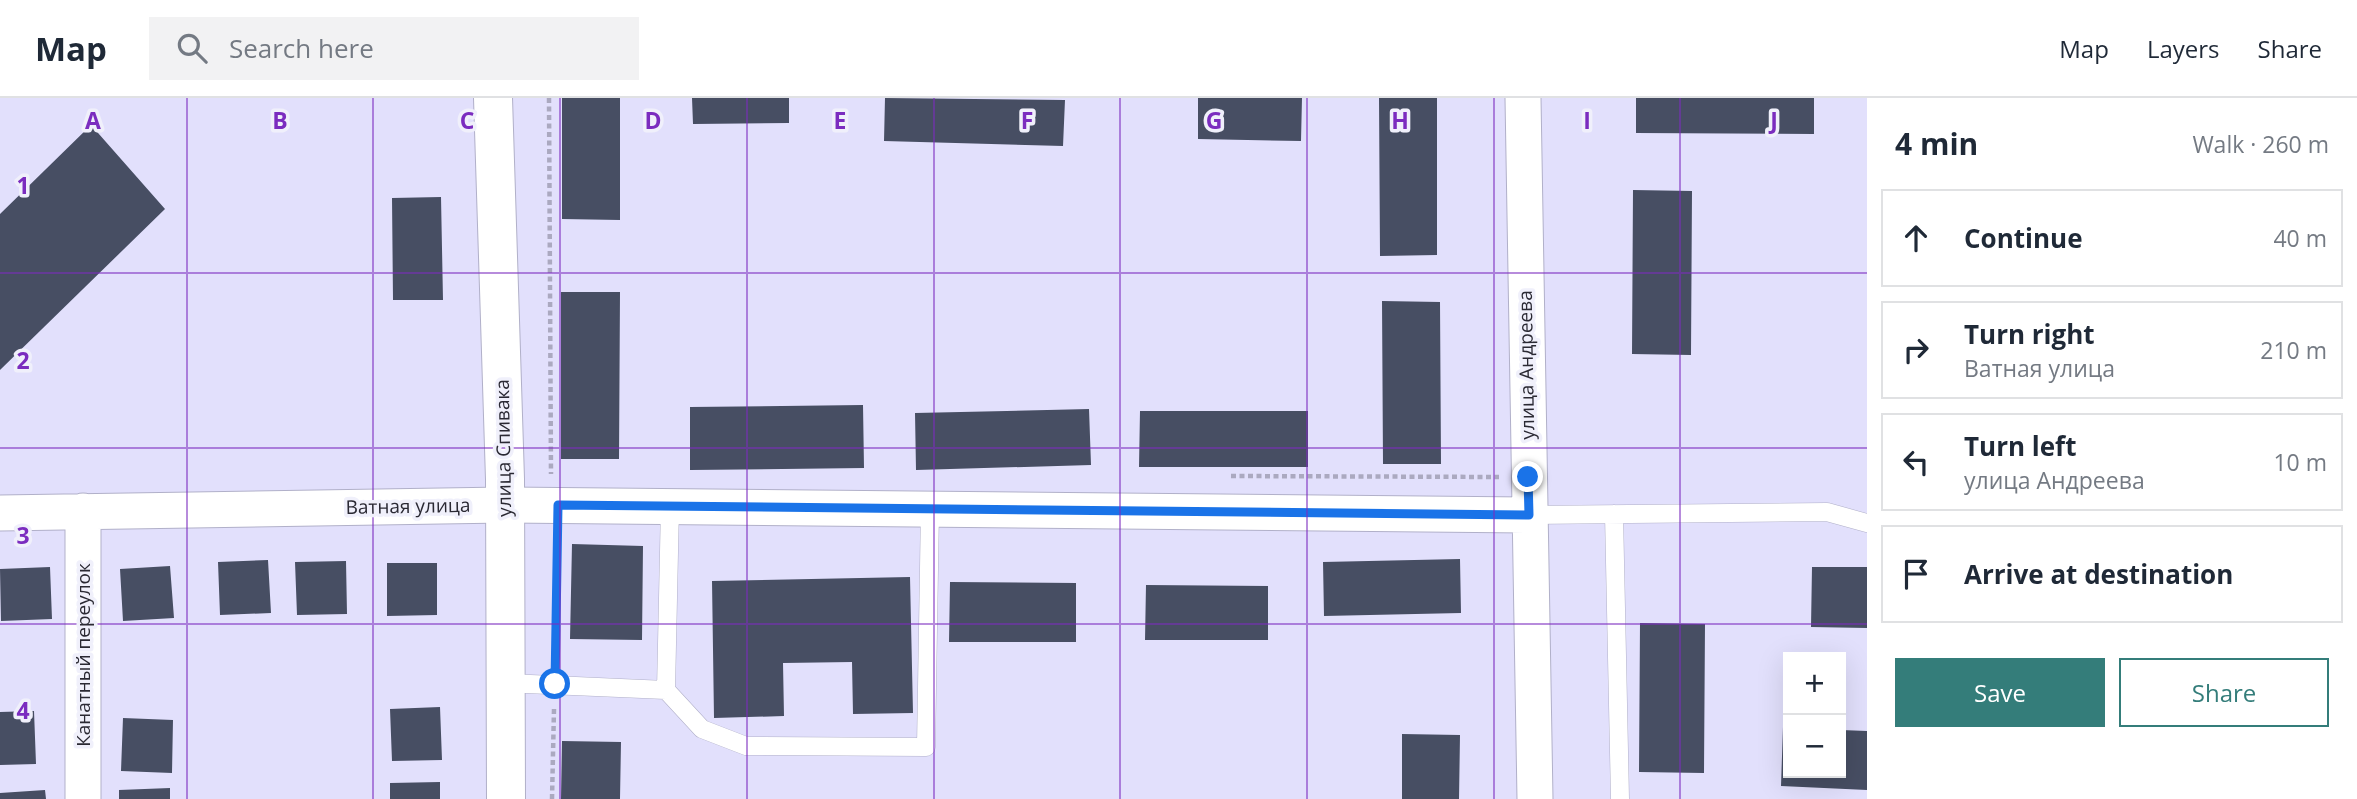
<!DOCTYPE html>
<meta charset="utf-8">
<style>
body{margin:0;font-family:"Open Sans",sans-serif;background:#f2f2f3;color:#1f2937}
.controls{position:absolute;right:21px;bottom:21px;display:grid;overflow:hidden;border-radius:0px;box-shadow:0 7px 28px #0002}
.controls button{width:63px;height:63px;display:grid;place-items:center;padding:0;border:0;border-bottom:2px solid #e0e1e3;background:#fff;color:#1f2937;font:35px sans-serif}
.stop{position:absolute;width:21px;height:21px;margin:-16px;border:5px solid #1a73e8;border-radius:50%;background:#fff}
.stop.end{background:#1a73e8;border-color:#fff;box-shadow:0 2px 7px #0008}
.list{margin:0;padding:0;list-style:none}
h2{display:flex;justify-content:space-between;align-items:center;height:91px;margin:0;padding:0 28px;font-size:30px}
h2 small{font-size:23px;font-weight:400;color:#747a83}
.list li{display:grid;grid-template-columns:46px 1fr auto;gap:21px;align-items:center;box-sizing:border-box;height:98px;margin:0 14px 14px;padding:0 14px;border:2px solid #e0e1e3;border-radius:0px}
.list b{display:block;font-size:26px;white-space:nowrap}
.list p{margin:0;font-size:23px;white-space:nowrap;color:#747a83}
.list em{font-size:23px;font-style:normal;color:#747a83}
.actions{display:flex;gap:14px;padding:21px 28px}
.actions a{flex:1;padding:16px 0;border:2px solid #347d7a;border-radius:0px;text-align:center;font-size:24px;color:#347d7a}
.actions .main{background:#347d7a;color:#fff}
.icon{flex:none;width:38px;height:38px;fill:none;stroke:currentColor;stroke-width:2;stroke-linecap:round;stroke-linejoin:round}
.map{position:relative;flex:none;width:1867px;height:701px;overflow:hidden}
header{display:flex;align-items:center;gap:42px;box-sizing:border-box;height:98px;padding:0 35px;background:#fff;border-bottom:2px solid #e0e1e3}
header strong{font-size:33px}
nav{display:flex;gap:38px;margin-inline-start:auto;font-size:24px}
.search{width:490px;height:63px;background:#f2f2f3;display:flex;align-items:center;gap:18px;box-sizing:border-box;padding:0 24px;border-radius:0px;color:#747a83;font-size:26px}
main{display:flex}
aside{flex:1;background:#fff}
.map>svg:first-child{display:block}
</style>
<header>
<strong>Map</strong>
<div class="search"><svg class="icon" aria-label="search" viewBox="0 0 24 24"><circle cx="10" cy="10" r="6"/><path d="M15 15l6 6"/></svg>Search here</div>
<nav><a>Map</a><a>Layers</a><a>Share</a></nav>
</header>
<main>
<div class="map">
<svg width="1867" height="701" viewBox="0 0 1867 701">
<rect width="100%" height="100%" fill="#e2e0fc"/>
<path fill="#474e63" d="M562,0H620V122L562,121Z
M692,0H789V25L693,26Z
M885,0L1065,2L1063,48L884,43Z
M1198,0H1302L1301,43L1198,41Z
M1379,0H1437V157L1380,158Z
M1636,0H1814V36L1636,35Z
M91,27L165,111L0,272V116Z
M1633,92L1692,93L1691,257L1632,256Z
M441,99L443,202H393L392,100Z
M561,194H620L619,361H561Z
M1382,203L1440,204L1441,366H1383Z
M863,307L864,370L690,372V309Z
M1089,311L1091,367L916,372L915,315Z
M1140,313H1308V369H1139Z
M572,446L643,448L642,542L570,541Z
M1460,461L1461,515L1324,518L1323,464Z
M268,462L271,515L220,517L218,464Z
M346,463L347,516L297,517L295,464Z
M387,465H437V517L387,518Z
M170,468L174,520L123,523L120,471Z
M50,469L52,521L1,523L0,471Z
M1812,469H1867V530L1811,529Z
M910,479L913,615L853,616L852,564L783,565L784,618L714,620L712,483Z
M950,484L1076,485V544H949Z
M1146,487L1268,488V542H1145Z
M1640,525L1705,526L1704,675L1639,674Z
M440,609L442,662L392,663L390,611Z
M34,613L36,666L0,667V614Z
M123,620L173,622L172,675L121,673Z
M1783,629L1788,630V675H1841V632L1867,633V692L1781,688Z
M1402,636L1460,637L1459,701H1402Z
M562,643L621,644L620,701H561Z
M440,684V701H390V685Z
M170,690V701H119V692Z
M45,692L46,701H0V695Z"/>
<g fill="none" stroke-linecap="round" stroke-linejoin="round">
<defs>
<path id="lane" d="M1614,416L1620,701
M1529,417L1827,414L1867,425
M505,585L666,592L670,408
M666,592L702,631L746,648L926,649L930,411"/>
<path id="street" d="M1523,0L1535,701
M83,413V701
M0,415L504,407L1529,417"/>
<path id="secondary" d="M493,0L505,381L506,701"/>
</defs>
<use href="#lane" stroke="#b1b0c9" stroke-width="19"/>
<use href="#street" stroke="#b1b0c9" stroke-width="37"/>
<use href="#secondary" stroke="#b1b0c9" stroke-width="40"/>
<path stroke="#aba9c0" stroke-width="4.5" stroke-dasharray="5 3.5" stroke-linecap="butt" d="M549,0L551,376
M1231,378L1499,379
M555,564L558,439
M552,701L554,611"/>
<use href="#lane" stroke="#fff" stroke-width="18"/>
<use href="#street" stroke="#fff" stroke-width="35"/>
<use href="#secondary" stroke="#fff" stroke-width="38"/>
</g>
<g fill="none" stroke-linecap="round" stroke-linejoin="round">
<path stroke="#1a73e8" stroke-width="9" d="M555,586L558,407L1529,417L1528,379"/>
</g>
<path fill="none" stroke="#7b2cbf" stroke-width="2" stroke-opacity="0.55" d="M187,0V701M373,0V701M560,0V701M747,0V701M934,0V701M1120,0V701M1307,0V701M1494,0V701M1680,0V701M0,175H1867M0,350H1867M0,526H1867"/>
<g text-anchor="middle" stroke-width="7" stroke-linejoin="round" paint-order="stroke">
<g font-size="19" fill="#2a2933" stroke="#f0f0fb">
<text transform="translate(1526 267) rotate(-91)" y="7">улица Андреева</text>
<text transform="translate(503 350) rotate(-91)" y="7">улица Спивака</text>
<text transform="translate(408 408) rotate(-1)" y="7">Ватная улица</text>
<text transform="translate(83 557) rotate(-90)" y="7">Канатный переулок</text>
</g>
</g>
<g font-size="23" text-anchor="middle" font-weight="bold" fill="#7b2cbf" stroke="#f0f0fb" stroke-width="7" stroke-linejoin="round" paint-order="stroke">
<text x="93" y="31">A</text>
<text x="280" y="31">B</text>
<text x="467" y="31">C</text>
<text x="653" y="31">D</text>
<text x="840" y="31">E</text>
<text x="1027" y="31">F</text>
<text x="1214" y="31">G</text>
<text x="1400" y="31">H</text>
<text x="1587" y="31">I</text>
<text x="1774" y="31">J</text>
<text x="23" y="96">1</text>
<text x="23" y="271">2</text>
<text x="23" y="446">3</text>
<text x="23" y="621">4</text>
</g>
</svg>
<div class="controls">
<button>+</button>
<button>−</button>
</div>
<div class="stop" style="left:555px;top:586px"></div>
<div class="stop end" style="left:1528px;top:379px"></div>
</div>
<aside>
<h2>4 min<small>Walk · 260 m</small></h2>
<ul class="list">
<li><svg class="icon" aria-label="ahead" viewBox="0 0 24 24"><path d="M12 20V5M6 11l6-6 6 6"/></svg><div><b>Continue</b></div><em>40 m</em></li>
<li><svg class="icon" aria-label="right" viewBox="0 0 24 24"><path d="M7 20v-9h11M14 6l5 5-5 5"/></svg><div><b>Turn right</b><p>Ватная улица</p></div><em>210 m</em></li>
<li><svg class="icon" aria-label="left" viewBox="0 0 24 24"><path d="M17 20v-9H6M10 6l-5 5 5 5"/></svg><div><b>Turn left</b><p>улица Андреева</p></div><em>10 m</em></li>
<li><svg class="icon" aria-label="arrive" viewBox="0 0 24 24"><path d="M6 21V4h12l-3 4 3 4H6"/></svg><div><b>Arrive at destination</b></div></li>
</ul>
<div class="actions"><a class="main">Save</a><a>Share</a></div>
</aside>
</main>
